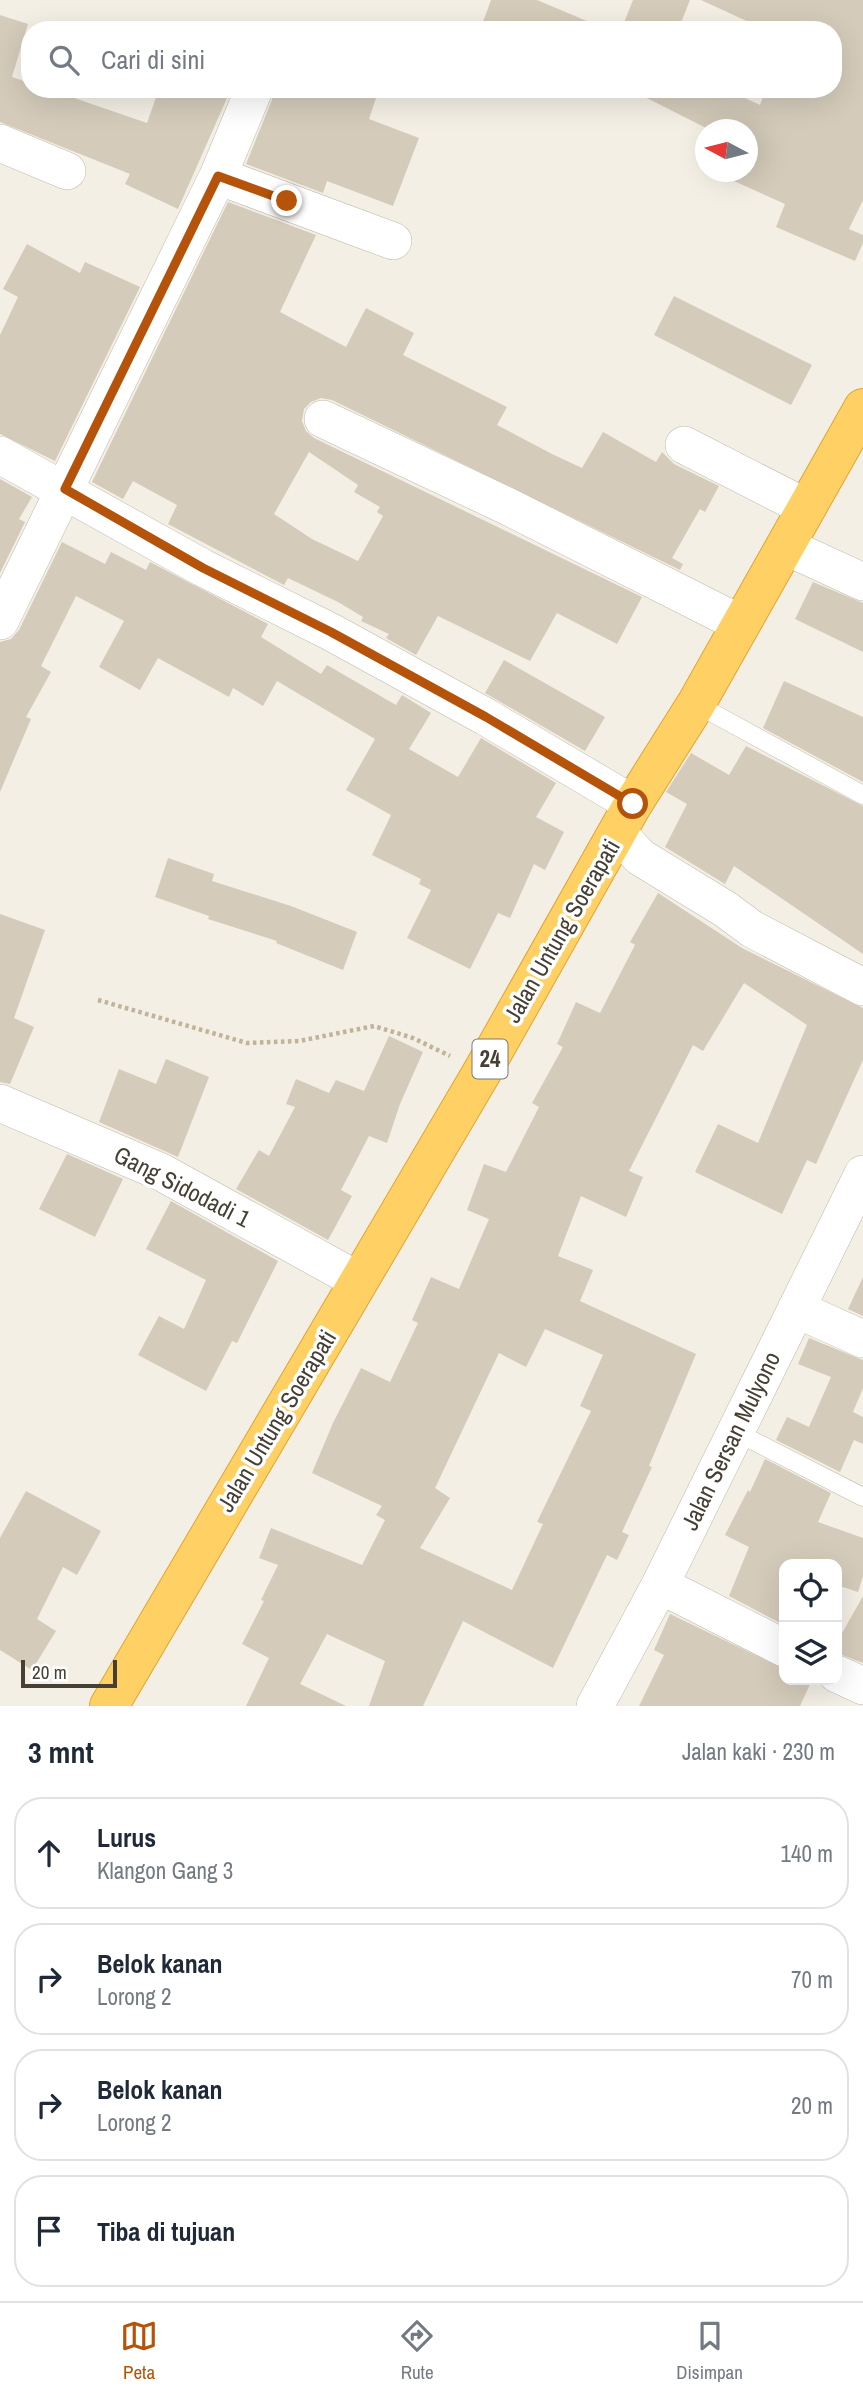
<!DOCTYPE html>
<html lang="id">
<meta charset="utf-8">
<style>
body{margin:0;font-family:"Archivo Narrow",sans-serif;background:#f2f2f3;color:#1f2937}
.controls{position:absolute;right:21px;bottom:21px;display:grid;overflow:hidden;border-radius:14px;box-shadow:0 7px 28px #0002}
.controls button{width:63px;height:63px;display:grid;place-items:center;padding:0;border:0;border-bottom:2px solid #e0e1e3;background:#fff;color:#1f2937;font:35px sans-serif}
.compass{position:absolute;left:695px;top:119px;width:63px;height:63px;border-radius:50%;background:#fff;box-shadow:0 7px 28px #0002;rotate:277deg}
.scale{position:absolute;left:21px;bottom:18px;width:96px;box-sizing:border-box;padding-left:7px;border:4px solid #453f34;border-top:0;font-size:19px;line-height:24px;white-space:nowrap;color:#453f34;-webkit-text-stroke:5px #fff;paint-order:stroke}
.stop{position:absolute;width:21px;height:21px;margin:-16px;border:5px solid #b45309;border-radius:50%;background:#fff}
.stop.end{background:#b45309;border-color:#fff;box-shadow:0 2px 7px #0008}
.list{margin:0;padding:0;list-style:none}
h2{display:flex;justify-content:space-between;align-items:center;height:91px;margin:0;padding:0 28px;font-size:30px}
h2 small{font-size:23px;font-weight:400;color:#747a83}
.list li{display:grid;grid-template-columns:46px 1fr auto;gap:21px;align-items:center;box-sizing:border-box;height:112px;margin:0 14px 14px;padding:0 14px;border:2px solid #e0e1e3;border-radius:28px}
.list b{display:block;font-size:26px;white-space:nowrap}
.list p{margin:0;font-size:23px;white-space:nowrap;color:#747a83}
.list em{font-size:23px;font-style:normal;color:#747a83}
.icon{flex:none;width:38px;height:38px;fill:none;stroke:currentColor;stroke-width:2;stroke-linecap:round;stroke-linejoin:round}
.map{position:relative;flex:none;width:863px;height:1706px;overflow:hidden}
.search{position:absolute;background:#fff;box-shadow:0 7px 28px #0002;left:21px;right:21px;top:21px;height:77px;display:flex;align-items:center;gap:18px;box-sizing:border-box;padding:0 24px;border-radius:28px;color:#747a83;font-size:26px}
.sheet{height:595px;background:#fff}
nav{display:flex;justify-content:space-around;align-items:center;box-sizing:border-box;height:98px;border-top:2px solid #e0e1e3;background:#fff;font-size:19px;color:#747a83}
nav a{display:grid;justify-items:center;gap:4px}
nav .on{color:#b45309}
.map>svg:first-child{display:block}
</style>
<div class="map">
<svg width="863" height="1706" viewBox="0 0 863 1706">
<rect width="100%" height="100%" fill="#f3efe5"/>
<path fill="#d4cbba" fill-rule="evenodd" d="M491,0H537L608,30H480Z
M633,0H690L678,30H621Z
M701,0H863V200L849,229L863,235V243L855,261L776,227L785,204L714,172H747V130H710L629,89H725L760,105L766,89H833V30H766Z
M0,15L28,24L12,77L30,83V89H48L147,123L159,89H231L178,209L125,184L130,174L0,122Z
M274,89H379L369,119L419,138L393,206L327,181L323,193L246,164L272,100Z
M228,202L316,235L280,312L346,347L366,308L414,333L403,355L507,407L497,425L552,454L582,468L603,432L656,462L662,452L674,464L719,486L705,512L700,509L672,558L683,564L680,570L332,400L321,398L311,402L304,409L302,421L306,431L314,438L642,597L617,644L557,613L530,661L438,616L416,655L386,638L389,634L361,621L363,617L338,602L288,578L284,585L168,524L177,505L133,481L123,499L92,482ZM309,452L358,485L354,492L380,507L377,512L383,516L358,561L312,539L274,514Z
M27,244L80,273L85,262L140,287L55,461L0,434V335L18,297L3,289Z
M674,296L812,365L791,405L654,335Z
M0,479L32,497L19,519L25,522L0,573Z
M62,542L105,564L111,552L146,570L150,562L268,624L261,637L321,674L327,665L396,705L402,695L431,713L409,749L458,777L481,738L556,783L536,817L564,832L545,870L534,864L510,918L498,913L470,969L407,938L431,890L419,884L421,879L372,855L391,815L346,790L375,739L277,681L263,706L233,688L229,697L158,658L140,690L99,667L124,621L76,596L41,666L51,672L26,717L31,719L0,792V642L11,639L19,630Z
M813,582L863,603V652L795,619Z
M504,660L605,717L585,751L485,693Z
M784,681L863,717V782L763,728Z
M746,746L863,806V954L734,866L725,884L665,847L687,804L666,792L691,753L729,775Z
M168,858L214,874L212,881L291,906L357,932L343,970L276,943L277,941L208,919L209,916L155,897Z
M658,893L742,948L863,1008V1060L816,1164L807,1160L782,1214L695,1172L718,1124L758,1143L807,1025L744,983L703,1051L693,1045L629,1171L643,1177L626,1217L581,1196L558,1256L593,1270L580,1301L696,1354L649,1466L652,1467L622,1532L629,1535L617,1560L607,1555L553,1668L463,1621L423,1706H369L385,1661L327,1634L300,1684L346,1706H246L269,1658L242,1644L264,1601L261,1600L278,1565L259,1558L271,1528L362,1565L385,1520L376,1515L382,1506L312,1473L333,1423L361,1368L390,1382L418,1323L412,1320L431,1277L459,1289L489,1219L467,1210L484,1164L506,1172L539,1107L532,1103L563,1047L557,1044L576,1002L600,1013L635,945L630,942ZM545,1329L603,1355L580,1406L591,1411L537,1522L543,1524L512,1590L420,1548L450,1498L435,1488L499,1353L526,1367Z
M0,914L45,930L14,1018L34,1027L10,1084L0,1082Z
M389,1036L423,1052L400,1104L387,1143L369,1136L341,1190L352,1196L328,1240L236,1189L259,1150L269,1156L295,1107L286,1104L296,1079L329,1093L336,1080L364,1091Z
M166,1059L209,1077L178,1157L99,1122L119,1069L156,1084Z
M67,1154L123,1179L95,1237L39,1209Z
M171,1201L278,1261L237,1343L232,1341L206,1391L138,1355L159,1316L184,1329L206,1280L146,1249Z
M863,1277V1316L848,1309Z
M809,1338L863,1360V1388L853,1412L863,1417V1444L854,1440L840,1472L776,1440L787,1417L809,1427L831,1377L798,1364Z
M765,1459L831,1493L818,1522L863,1538V1576L858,1592L837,1585V1564H784V1625L729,1596L749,1547L725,1535L748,1490L750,1492Z
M26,1491L101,1531L77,1575L63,1567L37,1619L56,1631L32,1670L0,1650V1538Z
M863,1596V1663L837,1653V1642Z
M670,1614L784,1669V1680H812L800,1706H639L664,1655L654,1650Z"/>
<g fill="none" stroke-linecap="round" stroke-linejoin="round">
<defs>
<path id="lane" d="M696,704L863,795
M736,1432L863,1497"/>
<path id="street" d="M0,143L67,171
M218,176L253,92
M323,419L509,507L741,624
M684,445L807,508
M0,455L203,568L331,632L486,717L633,804
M785,546L863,582
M0,621L218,176L393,241
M618,833L640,857L725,909L752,929L863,987
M0,1103L161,1172L359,1281
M796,1309L863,1339
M660,1585L784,1648
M837,1674L863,1686
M595,1706L660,1585L863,1174"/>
<path id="highway" d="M109,1706L482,1072L633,804L696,704L863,408"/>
</defs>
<use href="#lane" stroke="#c1baaa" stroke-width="19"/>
<use href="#street" stroke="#c1baaa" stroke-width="38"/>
<use href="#highway" stroke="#e0a531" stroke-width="40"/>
<path stroke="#c0b398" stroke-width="4.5" stroke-dasharray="3.5 3.5" stroke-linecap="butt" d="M98,1000L247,1043L299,1041L374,1026L413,1038L450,1056"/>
<use href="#lane" stroke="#fff" stroke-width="18"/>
<use href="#street" stroke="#fff" stroke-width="37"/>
<use href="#highway" stroke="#ffd063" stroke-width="38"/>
</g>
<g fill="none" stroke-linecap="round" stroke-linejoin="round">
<path stroke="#b45309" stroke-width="9" d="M287,201L218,176L65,489L203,568L331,632L486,717L633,804"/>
</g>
<g text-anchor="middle" stroke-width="7" stroke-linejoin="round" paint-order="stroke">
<rect fill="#fff" stroke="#7d7971" stroke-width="2" x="472.5" y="1039.5" width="35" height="39" rx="5"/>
<g font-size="23" font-weight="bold" fill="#453f34">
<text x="490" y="1067">24</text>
</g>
<g font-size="24" fill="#453f34" stroke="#fff">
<text transform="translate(562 931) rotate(-60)" y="8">Jalan Untung Soerapati</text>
<text transform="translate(182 1187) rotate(27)" y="8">Gang Sidodadi 1</text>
<text transform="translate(277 1421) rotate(-59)" y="8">Jalan Untung Soerapati</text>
<text transform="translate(731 1441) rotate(-64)" y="8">Jalan Sersan Mulyono</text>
</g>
</g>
</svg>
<div class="controls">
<button><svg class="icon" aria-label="locate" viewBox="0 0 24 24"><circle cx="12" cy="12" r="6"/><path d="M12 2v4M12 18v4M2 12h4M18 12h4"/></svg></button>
<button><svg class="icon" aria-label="layers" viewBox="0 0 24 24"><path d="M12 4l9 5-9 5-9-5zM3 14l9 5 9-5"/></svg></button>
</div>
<svg class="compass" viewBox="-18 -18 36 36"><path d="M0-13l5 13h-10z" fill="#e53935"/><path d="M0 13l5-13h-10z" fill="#747a83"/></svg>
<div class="scale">20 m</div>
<div class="stop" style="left:633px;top:804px"></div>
<div class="stop end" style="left:287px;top:201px"></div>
<div class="search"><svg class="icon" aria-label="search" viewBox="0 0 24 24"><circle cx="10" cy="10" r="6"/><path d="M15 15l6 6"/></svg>Cari di sini</div>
</div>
<section class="sheet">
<h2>3 mnt<small>Jalan kaki · 230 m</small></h2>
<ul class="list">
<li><svg class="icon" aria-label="ahead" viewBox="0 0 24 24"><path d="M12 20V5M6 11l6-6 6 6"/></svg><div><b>Lurus</b><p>Klangon Gang 3</p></div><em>140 m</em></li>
<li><svg class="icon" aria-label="right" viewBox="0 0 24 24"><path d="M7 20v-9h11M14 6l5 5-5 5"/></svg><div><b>Belok kanan</b><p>Lorong 2</p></div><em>70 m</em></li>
<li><svg class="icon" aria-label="right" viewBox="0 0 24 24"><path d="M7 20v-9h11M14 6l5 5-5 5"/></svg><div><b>Belok kanan</b><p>Lorong 2</p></div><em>20 m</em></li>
<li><svg class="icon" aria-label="arrive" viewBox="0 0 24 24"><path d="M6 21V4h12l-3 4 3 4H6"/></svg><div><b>Tiba di tujuan</b></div></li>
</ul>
</section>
<nav>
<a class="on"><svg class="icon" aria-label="map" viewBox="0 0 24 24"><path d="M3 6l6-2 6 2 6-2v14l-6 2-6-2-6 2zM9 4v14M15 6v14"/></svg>Peta</a>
<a><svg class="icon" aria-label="directions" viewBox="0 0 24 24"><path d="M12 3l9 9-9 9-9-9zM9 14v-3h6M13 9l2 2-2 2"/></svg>Rute</a>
<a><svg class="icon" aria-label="saved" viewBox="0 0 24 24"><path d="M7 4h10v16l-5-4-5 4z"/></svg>Disimpan</a>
</nav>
